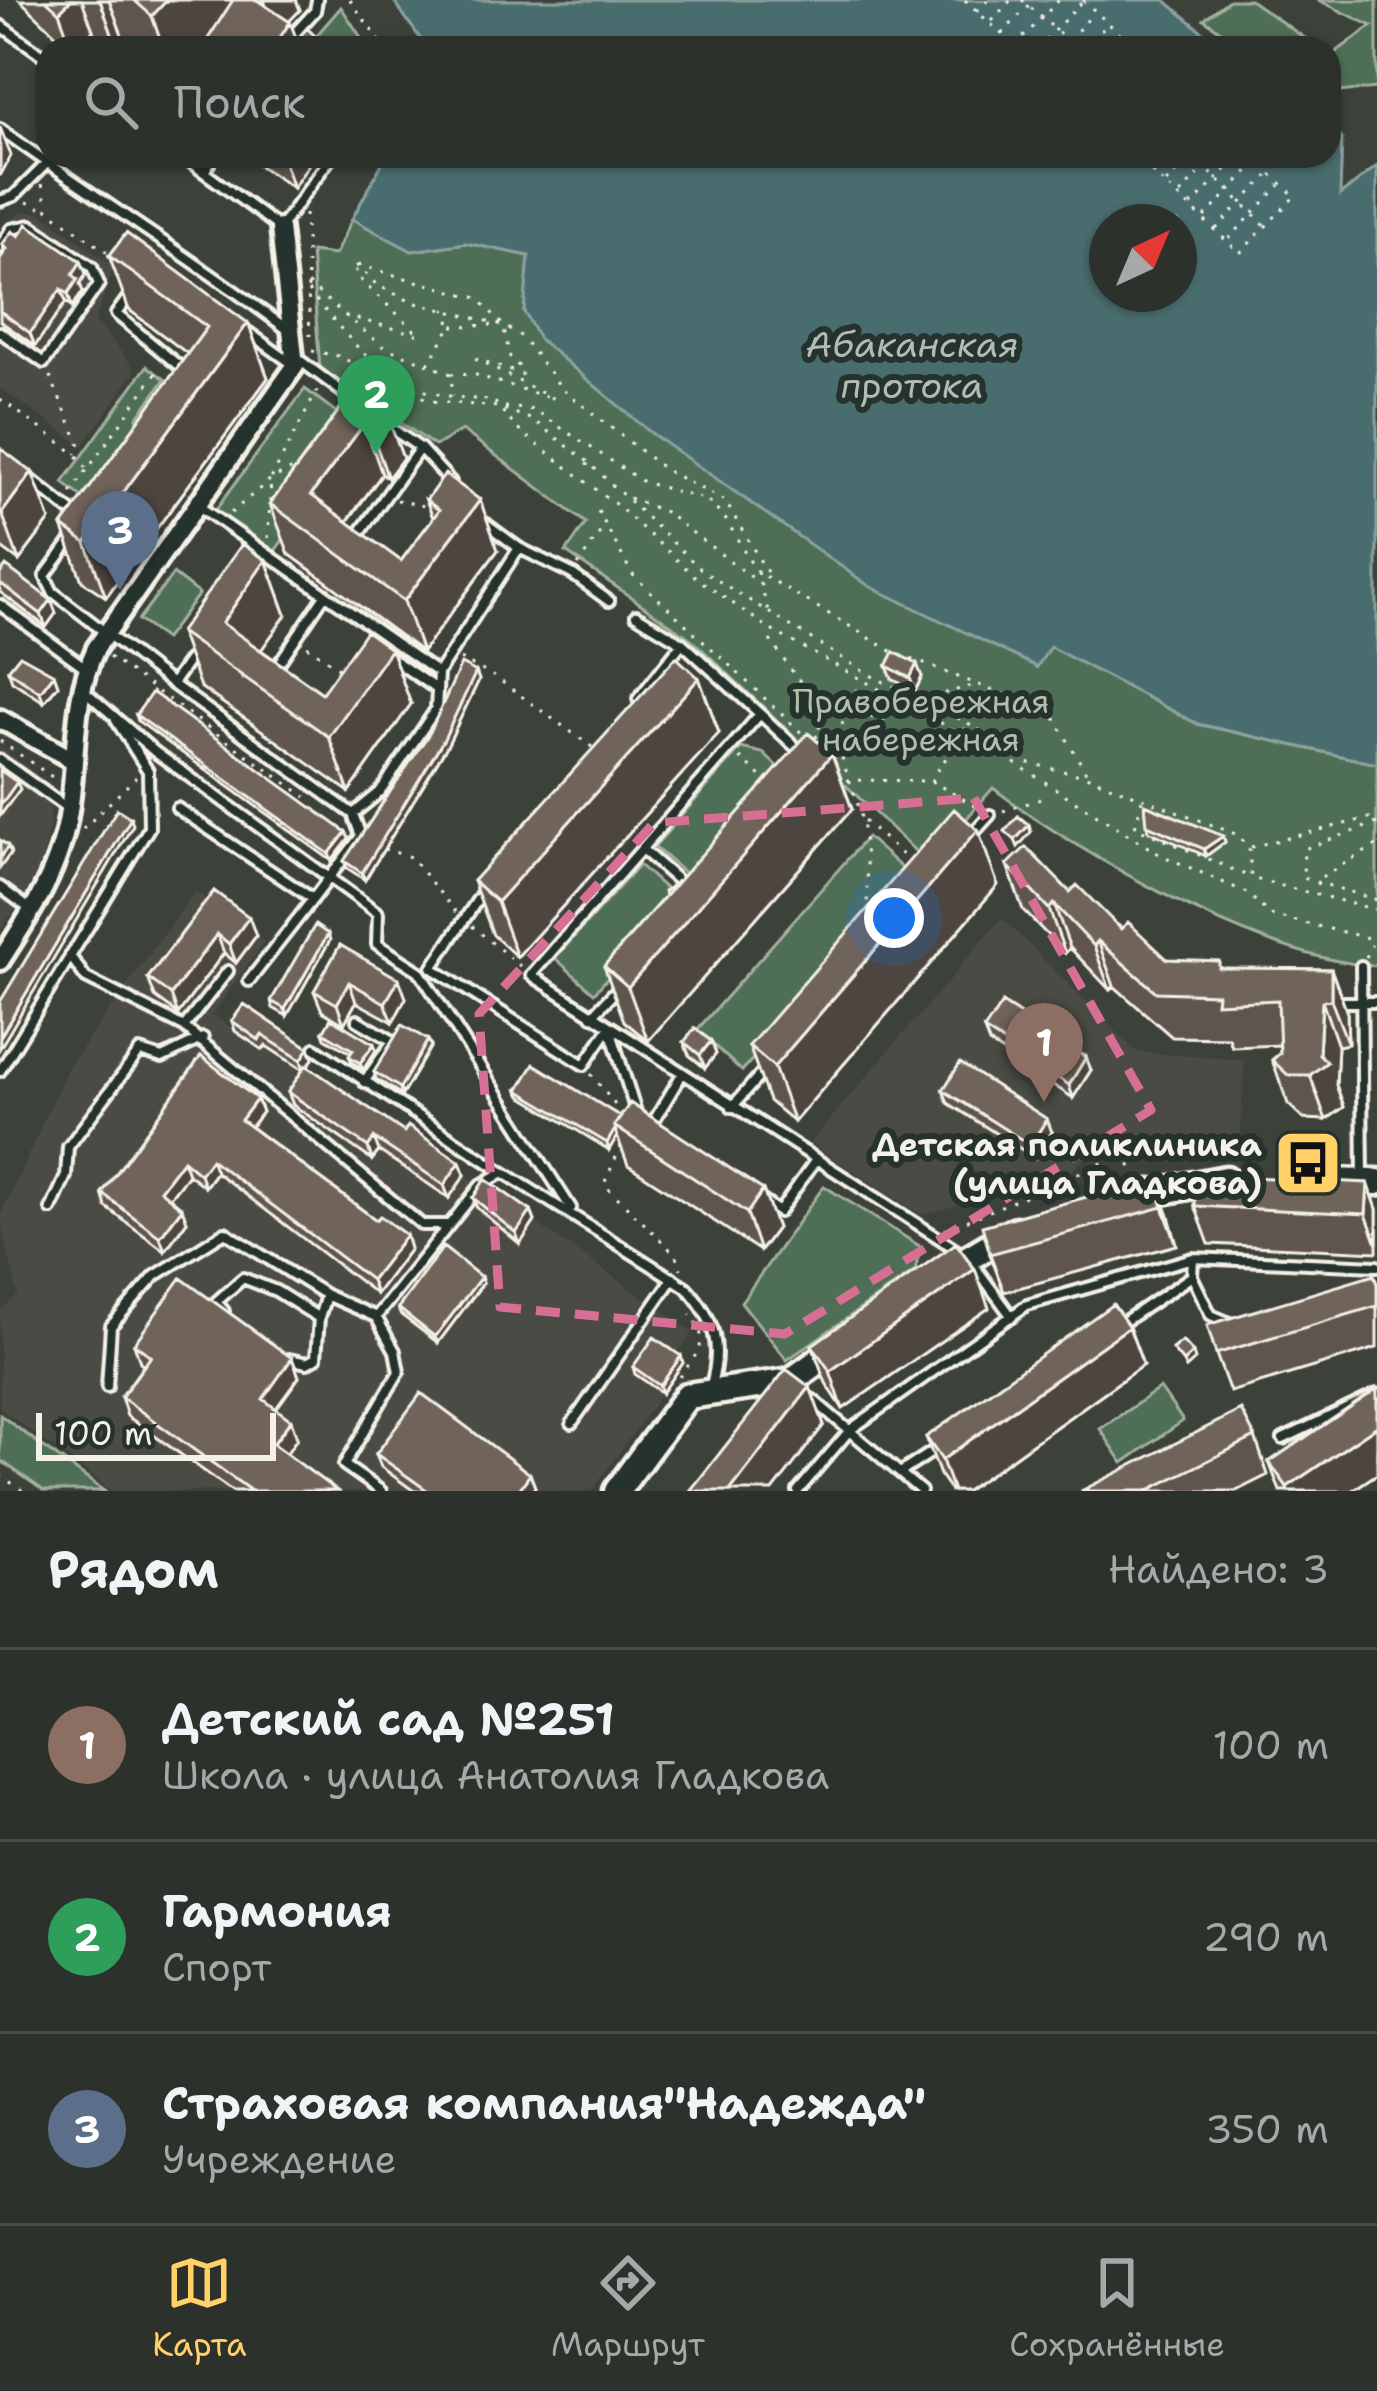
<!DOCTYPE html>
<html lang="ru">
<meta charset="utf-8">
<style>
body{margin:0;font-family:"Shantell Sans",sans-serif;background:#353934;color:#f1f3f6}
.compass{position:absolute;left:1089px;top:204px;width:108px;height:108px;border-radius:50%;background:#2d312c;box-shadow:0 3px 9px #0004;rotate:44deg}
.scale{position:absolute;left:36px;bottom:30px;width:240px;box-sizing:border-box;padding-left:12px;border:6px solid #f4f1e8;border-top:0;font-size:33px;line-height:42px;white-space:nowrap;color:#f4f1e8;-webkit-text-stroke:9px #26332d;paint-order:stroke}
.you{position:absolute;left:894px;top:918px;width:42px;height:42px;margin:-30px;border:9px solid #fff;border-radius:50%;background:#1a73e8;box-shadow:0 0 0 18px #1a73e833}
.badge{display:grid;place-items:center;width:78px;height:78px;border-radius:50%;background:#ffd166;color:#fff;font-size:39px;font-weight:700}
.pin{position:absolute;translate:-50% -99px;filter:drop-shadow(0 3px 6px #0008)}
.pin::after{content:'';position:absolute;top:63px;width:42px;height:36px;background:inherit;clip-path:polygon(0 0,100% 0,50% 100%)}
.list{margin:0;padding:0;list-style:none}
h2{display:flex;justify-content:space-between;align-items:center;height:156px;margin:0;padding:0 48px;font-size:51px}
h2 small{font-size:39px;font-weight:400;color:#a7a9a9}
.list li{display:grid;grid-template-columns:78px 1fr auto;gap:36px;align-items:center;box-sizing:border-box;height:192px;padding:0 48px;border-top:3px solid #484c48}
.list b{display:block;font-size:45px;white-space:nowrap}
.list p{margin:0;font-size:39px;white-space:nowrap;color:#a7a9a9}
.list em{font-size:39px;font-style:normal;color:#a7a9a9}
.icon{flex:none;width:66px;height:66px;fill:none;stroke:currentColor;stroke-width:2;stroke-linecap:round;stroke-linejoin:round}
.map{position:relative;flex:none;width:1377px;height:1491px;overflow:hidden}
.search{position:absolute;background:#2d312c;box-shadow:0 3px 9px #0004;left:36px;right:36px;top:36px;height:132px;display:flex;align-items:center;gap:30px;box-sizing:border-box;padding:0 42px;border-radius:36px;color:#a7a9a9;font-size:45px}
.sheet{height:732px;background:#2d312c}
nav{display:flex;justify-content:space-around;align-items:center;box-sizing:border-box;height:168px;border-top:3px solid #484c48;background:#2d312c;font-size:33px;color:#a7a9a9}
nav a{display:grid;justify-items:center;gap:6px}
nav .on{color:#ffd166}
.map>svg:first-child{display:block}
</style>
<div class="map">
<svg width="1377" height="1491" viewBox="0 0 1377 1491">
<rect width="100%" height="100%" fill="#3c413a"/>
<filter id="ink" filterUnits="userSpaceOnUse"><feTurbulence type="fractalNoise" baseFrequency=".00833" numOctaves="2"/><feDisplacementMap in="SourceGraphic" scale="24" xChannelSelector="R" yChannelSelector="G"/><feConvolveMatrix kernelMatrix="1 2 1 2 8 2 1 2 1" color-interpolation-filters="sRGB"/></filter>
<g filter="url(#ink)">
<path fill="#4b4b44" d="M24,211L42,213L114,267L95,320L136,370L83,446L0,388V227Z
M0,747L47,782L51,821L39,874L0,931Z
M195,891L264,942L212,1015L489,1190L693,1332L675,1356L683,1363L592,1491H112L0,1408V1311L18,1295L0,1217L68,1067Z
M1002,918L1137,1052L1244,1060L1240,1153L1099,1144L1069,1174L922,1215L810,1143Z"/>
<path fill="#506e56" stroke="#a2b09f" stroke-width="3" d="M1229,0H1250L1319,48H1244L1204,19Z
M1318,0H1377V88L1329,93V57L1372,26Z
M341,7L368,48H317L322,42L316,36Z
M352,219L412,251L466,243L530,256L524,312L1036,667L1050,646L1198,724L1377,764V966C1265,961 1082,856 993,788L928,863L691,639L566,552L586,523L462,430L435,446L320,368L311,252L335,255Z
M147,366L165,379L137,418L149,428L93,505L63,483Z
M305,389L363,432L272,555L214,512Z
M173,574L199,594L165,639L138,620Z
M741,748L763,753L782,771L701,887L654,847Z
M867,837L913,878L742,1071L697,1030Z
M639,865L669,892L668,912L594,993L555,958Z
M824,1186L921,1247L915,1271L787,1360L741,1302Z
M1160,1388L1183,1421L1123,1463L1100,1429Z
M0,1415L104,1491H44L0,1460Z"/>
<path fill="#496d6e" stroke="#8da29f" stroke-width="3" fill-rule="evenodd" d="M393,0H1165L1222,48H427Z
M1329,125L1342,139L1340,195L1377,166V764L1198,724L1050,647L1037,667L869,586L651,433L539,339L524,312L529,256L466,243L412,251L352,219L386,156H1329ZM1179,222V294H1107V222Z"/>
<g fill="none" stroke-linecap="round" stroke-linejoin="round">
<defs>
<path id="lane" d="M0,25L48,59
M281,48L315,11L317,0
M0,129C95,198 194,259 288,330
M182,156L280,228L332,156
M204,172L214,156
M0,201L14,196L47,163
M0,247L11,229L31,225L92,267L99,284L44,363L0,332
M132,292L116,314L185,371
M248,332L294,365
M298,359L353,400
M420,448L451,482
M29,478L78,517
M200,507L438,673L519,548L485,523
M75,535L45,576L53,592L172,684
M356,538L420,448L385,424
M519,548L572,574L609,601
M0,605L86,668
M636,615L682,643L760,714
M194,653L172,684L353,814L380,792L436,709L438,673
M388,656L433,687
M275,669L325,595
M86,692L155,752L378,913L377,944L419,971L571,1208
M638,699L682,643
M803,754L760,714L531,975L959,1251
M0,760L67,808
M177,808L313,899L361,836L353,814
M971,836L990,815
M643,850L686,888
M0,887L31,910
M482,893L432,968L584,1065L610,1027
M70,956L86,978L184,1027L228,971
M1361,966L1363,1180
M249,981L313,899
M1337,1002H1377
M592,1016L620,986
M357,1020L393,1041L364,1082
M184,1027L422,1225H446
M610,1029L636,1112
M315,1048L504,1173
M0,1071L149,828L148,771L116,720
M732,1107L767,1067
M652,1124L682,1074
M760,1199L779,1212L815,1161
M51,1209L66,1176L68,1147L140,1051L162,1058L203,1038
M970,1260L1012,1317
M1192,1276L1211,1315L1230,1323
M224,1311L216,1302L243,1278L276,1291L319,1318L326,1295
M376,1317L395,1351L399,1372L344,1465L381,1491
M1119,1325L1192,1276L1193,1258
M289,1359L307,1363L316,1358L319,1318
M107,1387L111,1326L155,1276L225,1232L326,1295L376,1317L481,1185L503,1172L686,1287C715,1318 723,1347 710,1388
M812,1399L921,1491
M572,1423L673,1278
M1283,1439L1377,1394
M900,1473L938,1448
M798,1491L850,1430L1027,1305L1193,1258L1377,1266"/>
<path id="street" d="M0,719L71,759
M0,961C31,914 61,868 69,811C78,754 71,701 96,648L295,366L280,228"/>
<path id="secondary" d="M1309,1181L1377,1182
M1130,1197L1226,1179
M943,1273L1016,1230
M617,1491L687,1396L791,1381L841,1345"/>
</defs>
<use href="#lane" stroke="#f4f1e8" stroke-width="16"/>
<use href="#street" stroke="#f4f1e8" stroke-width="26"/>
<use href="#secondary" stroke="#f4f1e8" stroke-width="33"/>
<path stroke="#f4f1e8" stroke-width="3" stroke-dasharray="3 9" stroke-linecap="butt" d="M350,0L385,48
M965,0L1017,48
M1022,0L1076,48
M1083,0L1135,48
M977,11L988,0
M992,21L1011,0
M1002,34L1034,0
M1015,46L1059,0
M1037,48L1082,2
M1061,48L1094,13
M1084,48L1107,25
M1108,48L1120,36
M1134,156L1240,253L1295,196L1251,156
M1193,156L1265,225
M1154,172L1169,156
M1166,183L1192,156
M42,184L48,210L111,255
M1180,194L1216,156
M27,202L46,210
M1191,206L1239,156
M305,214L310,336
M1205,217L1256,163
M1216,229L1268,176
M1229,239L1280,185
M356,265L377,285L412,302L503,325L522,337L563,390L665,470L725,501L767,572
M358,265L478,298L503,325L510,357L525,373
M308,284L382,346L451,374L453,396
M308,291C374,365 386,396 493,400L517,429L619,507L698,579L771,630L1018,765L1159,854L1247,893L1270,915L1377,940
M345,316L420,335L356,276V265
M453,326L497,325
M312,351L338,356L431,401L498,407L533,420L587,461L704,572L866,673L968,723L1029,763L1089,777L1238,835L1249,848L1251,878L1377,910
M428,364L451,326L445,309
M451,374L476,375L554,399L471,357L524,375
M50,376L80,445L76,454
M0,399L76,454L87,469
M505,407L534,410L643,482L707,500L727,521L755,570L893,652L1052,713L1088,776
M587,463L589,474
M71,493L159,369
M629,498L665,512L762,585
M397,500L429,507
M598,511L632,574L806,737
M231,513L271,479L297,467
M268,538L271,479L317,391
M578,565L603,528
M757,572L769,614
M770,640C811,699 818,710 890,720
M307,646L339,668
M109,657L306,797
M460,659L495,677L596,750
M857,689C821,752 852,766 862,823C867,850 866,880 868,907
M921,699L976,685
M815,737L820,735L817,703
M0,741L58,781
M740,758L769,783
M847,780L931,781L968,724
M931,781L979,808
M1142,800L1135,827L1250,877
M1003,811L1047,797
M864,821L911,862
M1377,823L1304,849L1303,878L1377,900
M83,829L136,777
M1251,847L1377,816
M384,849L410,857L456,912
M1318,885L1316,880L1377,845
M472,926L520,966
M1366,957L1372,945
M591,1074L622,1114
M621,1146L604,1184L676,1255L681,1269
M945,1230L1121,1155L1139,1176
M680,1377L700,1349L701,1330L690,1314
M0,1475L23,1491"/>
<use href="#lane" stroke="#26332d" stroke-width="8"/>
<use href="#street" stroke="#26332d" stroke-width="16"/>
<use href="#secondary" stroke="#26332d" stroke-width="24"/>
</g>
<path fill="#5f554d" stroke="#f4f1e8" stroke-width="3" d="M20,0H296L300,10L289,21L297,40L316,37L319,43L314,48H99L93,30L76,48H70Z
M245,156H314L293,188Z
M19,236L81,261L86,274L80,284L83,292L72,307L66,302L35,346L0,321V259L5,252L2,245Z
M109,256L248,323L268,378L106,597L82,581L62,526L188,354L129,310Z
M356,387L403,458L388,478L382,474L347,522L401,561L433,518L426,500L498,550L422,652L289,554L270,504Z
M0,448L50,520L19,561L0,547Z
M266,560L286,615L261,650L322,693L411,704L349,792L200,687L180,632Z
M0,574L51,600L56,613L46,627L0,592Z
M887,666L922,677L915,691L892,679Z
M8,670L54,674L58,685L44,702L12,681Z
M476,672L479,680L447,746L365,880L347,868L344,861L430,732Z
M699,678L719,733L517,957L493,935L473,881Z
M136,715L346,832L349,839L332,861L138,721Z
M832,754L852,809L648,1041L624,1021L604,966L665,896L664,892Z
M1147,825L1223,836L1225,842L1206,856L1149,831Z
M1007,865L1070,892L1167,959L1222,968L1331,969L1347,1013L1348,1044L1338,1046L1336,1085L1344,1107L1326,1120L1304,1119L1288,1104L1272,1060L1280,1053V1045L1232,1047L1229,1038L1172,1037L1114,986L1110,990L1070,948L1065,953L1023,910Z
M998,885L794,1122L769,1101L749,1046Z
M214,891L256,936L236,963L224,953L178,1014L155,997L148,978Z
M330,940L287,1016L273,1008L271,1001Z
M340,945L406,998L393,1022L356,1002L344,1024L322,1011L314,991Z
M232,1021L309,1048L313,1059L307,1066L465,1175L449,1198L379,1151L372,1160L293,1105L288,1092L303,1070L266,1046L263,1050L235,1031Z
M984,1030L1091,1070L1073,1098L989,1043Z
M323,1032L376,1050L363,1070L352,1062L349,1056L351,1053L325,1038Z
M428,1040L431,1046L402,1095L376,1079L374,1072Z
M711,1041L716,1054L705,1068L689,1055L684,1042Z
M518,1090L621,1117L763,1190L777,1228L760,1251L628,1165L617,1136L609,1150L521,1096Z
M943,1090L1052,1132L1035,1158L948,1103Z
M257,1099L262,1112L251,1127L376,1220L406,1235L410,1249L376,1294L216,1172L205,1187L188,1174L169,1198L187,1221L165,1251L106,1207L102,1193Z
M1155,1178L1177,1245L1004,1292L990,1254Z
M1368,1183L1377,1209V1252L1209,1244L1195,1206Z
M473,1198L531,1211L535,1221L520,1244L477,1208Z
M481,1277L483,1283L438,1343L400,1314L398,1308Z
M1377,1283V1348L1230,1392L1216,1354Z
M989,1308L843,1409L826,1383L812,1345Z
M1129,1327L1143,1365L966,1491H951L940,1475L926,1437Z
M134,1344L292,1358L299,1377L276,1409L297,1438L286,1454L337,1491H232L127,1416L121,1397L144,1365L140,1362Z
M681,1356L683,1363L662,1393L635,1374L633,1367Z
M1255,1437L1268,1475L1236,1491H1081Z
M376,1454L530,1474L535,1487L532,1491H414L381,1467Z
M1269,1462L1377,1474L1351,1491H1280Z"/>
<path fill="#4e453f" stroke="#f4f1e8" stroke-width="3" d="M71,0H82L93,30L76,48H72L59,12Z
M100,0H109L127,48H117Z
M167,0H253L204,45L205,48H163L152,16Z
M264,0H296L300,10L276,35Z
M290,22L300,48H273Z
M316,37L319,43L314,48H305Z
M0,127L11,156L0,176Z
M282,156H314L293,188Z
M81,261L86,274L80,284L83,292L72,307L68,294L73,275Z
M61,289L66,302L35,346L30,333Z
M248,323L268,378L106,597L86,543Z
M384,408L403,458L388,478L370,428Z
M364,424L382,474L329,546L311,495Z
M32,472L50,520L19,561L2,513Z
M480,500L498,550L422,652L404,601Z
M266,560L286,615L242,677L222,623Z
M51,600L56,613L46,627L41,614Z
M391,649L411,704L349,792L329,737Z
M917,664L922,677L915,691L910,678Z
M476,672L479,680L447,746L365,880L362,873Z
M54,674L58,685L44,702L40,692Z
M699,678L719,733L517,957L497,902Z
M832,754L852,809L648,1041L628,987Z
M17,782L20,789L0,816V806Z
M131,818L133,825L0,1048V1037Z
M1029,825L1031,832L1018,847L1015,840Z
M978,830L998,885L794,1122L774,1067Z
M346,832L349,839L332,861L329,854Z
M1223,836L1225,842L1206,856L1204,849Z
M8,846L11,853L0,868V858Z
M1054,904L1070,948L1065,953L1049,909Z
M249,917L256,936L236,963L229,944Z
M217,934L224,953L178,1014L171,995Z
M328,934L330,940L287,1016L285,1009Z
M1098,941L1114,986L1110,990L1094,946Z
M1331,969L1347,1013L1348,1044L1331,1000Z
M399,979L406,998L393,1022L385,1003Z
M349,982L356,1002L344,1024L337,1004Z
M1322,1001L1338,1046L1336,1085L1344,1107L1326,1120L1310,1075L1319,1054Z
M428,1040L431,1046L402,1095L400,1088Z
M711,1041L716,1054L705,1068L700,1055Z
M374,1044L376,1050L363,1070L360,1063Z
M309,1048L313,1059L304,1070L301,1060Z
M1086,1057L1091,1070L1073,1098L1069,1085Z
M257,1099L262,1112L246,1133L241,1120Z
M1047,1119L1052,1132L1035,1158L1030,1145Z
M615,1129L617,1136L609,1150L607,1143Z
M374,1138L379,1151L372,1160L368,1147Z
M211,1159L216,1172L205,1187L200,1174Z
M183,1160L188,1174L165,1204L160,1190Z
M460,1162L465,1175L449,1198L444,1185Z
M1155,1178L1169,1216L1177,1245L1163,1207Z
M1368,1183L1377,1209V1244L1366,1214Z
M763,1190L777,1228L760,1251L747,1213Z
M182,1208L187,1221L165,1251L160,1237Z
M531,1211L535,1221L520,1244L516,1233Z
M406,1235L410,1249L376,1294L371,1280Z
M975,1269L989,1308L843,1409L830,1371Z
M481,1277L483,1283L438,1343L435,1337Z
M1129,1327L1143,1365L966,1491H953L942,1460Z
M1193,1353L1195,1360L1186,1368L1183,1362Z
M681,1356L683,1363L662,1393L660,1386Z
M292,1358L299,1377L269,1418L263,1399Z
M810,1387L824,1425L773,1491H730Z
M291,1420L297,1438L280,1463L273,1444Z
M1377,1426V1474L1351,1491H1288L1287,1487Z
M530,1474L535,1487L532,1491H518Z"/>
<path fill="#6f635a" stroke="#f4f1e8" stroke-width="3" d="M46,0H71L59,12Z
M134,0H167L152,16Z
M233,0H257L290,22L273,48H208L204,45Z
M307,28L316,37L305,48H300L297,40Z
M27,224L81,261L73,275L78,279L68,294L61,289L30,333L0,311V259L7,249L2,245L12,231L19,236Z
M126,233L248,323L86,543L62,526L207,327L109,256Z
M356,387L384,408L370,428L364,424L311,495L401,561L439,510L426,500L445,474L480,500L404,601L270,504Z
M0,448L32,472L2,513L0,512Z
M242,544L266,560L222,623L322,693L366,631L391,649L329,737L180,632Z
M6,566L51,600L41,614L0,583V574Z
M894,652L917,664L910,678L887,666Z
M20,655L54,674L40,692L8,670Z
M676,657L699,678L497,902L473,881Z
M461,664L476,672L444,739L362,873L344,861L430,732Z
M152,692L346,832L329,854L136,715Z
M808,733L832,754L628,987L604,966Z
M0,770L17,782L0,806Z
M1145,804L1223,836L1204,849L1147,825Z
M117,809L131,818L0,1037V1002Z
M954,809L978,830L774,1067L749,1046Z
M1018,816L1029,825L1015,840L1005,831Z
M0,840L8,846L0,858Z
M1026,847L1070,892L1077,885L1121,929L1128,922L1167,959L1219,961V968L1331,969V1000L1322,1001L1319,1054L1327,1062L1310,1075H1288L1272,1060L1280,1053L1278,1000L1216,1003L1217,994L1156,992L1098,941L1094,946L1054,904L1049,909L1007,865Z
M214,891L249,917L229,944L217,934L171,995L148,978Z
M315,925L328,934L285,1009L271,1001Z
M340,945L399,979L385,1003L349,982L337,1004L314,991Z
M1002,1003L1086,1057L1069,1085L984,1030Z
M244,1004L309,1048L301,1060L262,1035L259,1040L232,1021Z
M331,1018L374,1044L360,1063L349,1056L353,1050L323,1032Z
M402,1025L428,1040L400,1088L374,1072Z
M695,1028L711,1041L700,1055L684,1042Z
M201,1056L257,1099L241,1120L376,1220L380,1216L406,1235L371,1280L211,1159L200,1174L183,1160L160,1190L182,1208L160,1237L102,1193Z
M960,1063L1047,1119L1030,1145L943,1090Z
M534,1064L621,1117L614,1126L616,1128L607,1143L518,1090Z
M306,1065L404,1132L408,1126L460,1162L444,1185L374,1138L368,1147L288,1092Z
M630,1103L763,1190L747,1213L614,1126Z
M1196,1174L1368,1183L1366,1214L1195,1206Z
M1155,1178L1163,1207L990,1254L982,1226Z
M485,1179L531,1211L516,1233L473,1198Z
M956,1243L975,1269L830,1371L812,1345Z
M443,1247L481,1277L435,1337L398,1308Z
M1374,1275L1377,1284V1306L1216,1354L1207,1325Z
M181,1278L292,1358L263,1399L291,1420L273,1444L337,1491H251L121,1397L151,1356L134,1344Z
M1113,1304L1129,1327L942,1460L926,1437Z
M654,1337L681,1356L660,1386L633,1367Z
M1182,1341L1193,1353L1183,1362L1172,1349Z
M786,1369L810,1387L730,1491H690Z
M1377,1389V1426L1287,1487L1269,1462Z
M421,1393L530,1474L518,1491H428L376,1454Z
M1241,1410L1255,1437L1147,1491H1081Z"/>
</g>
<path fill="none" stroke="#d66f93" stroke-width="9" stroke-dasharray="24 15" stroke-linejoin="round" d="M974,798L1151,1110L785,1334L500,1307L479,1014L654,823Z"/>
<defs>
<symbol id="bus-square" viewBox="-11 -11 22 22"><rect x="-9" y="-9" width="18" height="18" rx="4" fill="#ffd166" stroke="#26332d"/><path d="M-5-6H5V4H4V6H2V4H-2V6H-4V4H-5ZM-3.5-4V0h7V-4ZM-3.5 1.2v1.5H-2V1.2ZM2 1.2v1.5H3.5V1.2Z" fill="#111"/></symbol>
</defs>
<g fill-rule="evenodd">
<use href="#bus-square" x="1270" y="1125" width="76" height="76"/>
</g>
<g text-anchor="middle" stroke-width="12" stroke-linejoin="round" paint-order="stroke">
<g font-size="33" fill="#b2bdae" stroke="#26332d">
<text x="921" y="713">Правобережная<tspan x="921" dy="38">набережная</tspan></text>
</g>
<g font-size="33" font-weight="bold" fill="#f4f1e8" stroke="#26332d" text-anchor="end">
<text x="1262" y="1156">Детская поликлиника<tspan x="1262" dy="38">(улица Гладкова)</tspan></text>
</g>
<g font-size="36" font-style="italic" fill="#b0bcb7" stroke="#26332d">
<text x="912" y="357">Абаканская<tspan x="912" dy="41">протока</tspan></text>
</g>
</g>
</svg>
<svg class="compass" viewBox="-18 -18 36 36"><path d="M0-13l5 13h-10z" fill="#e53935"/><path d="M0 13l5-13h-10z" fill="#a7a9a9"/></svg>
<div class="scale">100 m</div>
<div class="you"></div>
<div class="pin badge" style="left:1044px;top:1102px;background:#8d6e63">1</div>
<div class="pin badge" style="left:376px;top:454px;background:#2e9e5b">2</div>
<div class="pin badge" style="left:120px;top:590px;background:#5c6f8a">3</div>
<div class="search"><svg class="icon" aria-label="search" viewBox="0 0 24 24"><circle cx="10" cy="10" r="6"/><path d="M15 15l6 6"/></svg>Поиск</div>
</div>
<section class="sheet">
<h2>Рядом<small>Найдено: 3</small></h2>
<ul class="list">
<li><span class="badge" style="background:#8d6e63">1</span><div><b>Детский сад №251</b><p>Школа · улица Анатолия Гладкова</p></div><em>100 m</em></li>
<li><span class="badge" style="background:#2e9e5b">2</span><div><b>Гармония</b><p>Спорт</p></div><em>290 m</em></li>
<li><span class="badge" style="background:#5c6f8a">3</span><div><b>Страховая компания&quot;Надежда&quot;</b><p>Учреждение</p></div><em>350 m</em></li>
</ul>
</section>
<nav>
<a class="on"><svg class="icon" aria-label="map" viewBox="0 0 24 24"><path d="M3 6l6-2 6 2 6-2v14l-6 2-6-2-6 2zM9 4v14M15 6v14"/></svg>Карта</a>
<a><svg class="icon" aria-label="directions" viewBox="0 0 24 24"><path d="M12 3l9 9-9 9-9-9zM9 14v-3h6M13 9l2 2-2 2"/></svg>Маршрут</a>
<a><svg class="icon" aria-label="saved" viewBox="0 0 24 24"><path d="M7 4h10v16l-5-4-5 4z"/></svg>Сохранённые</a>
</nav>
